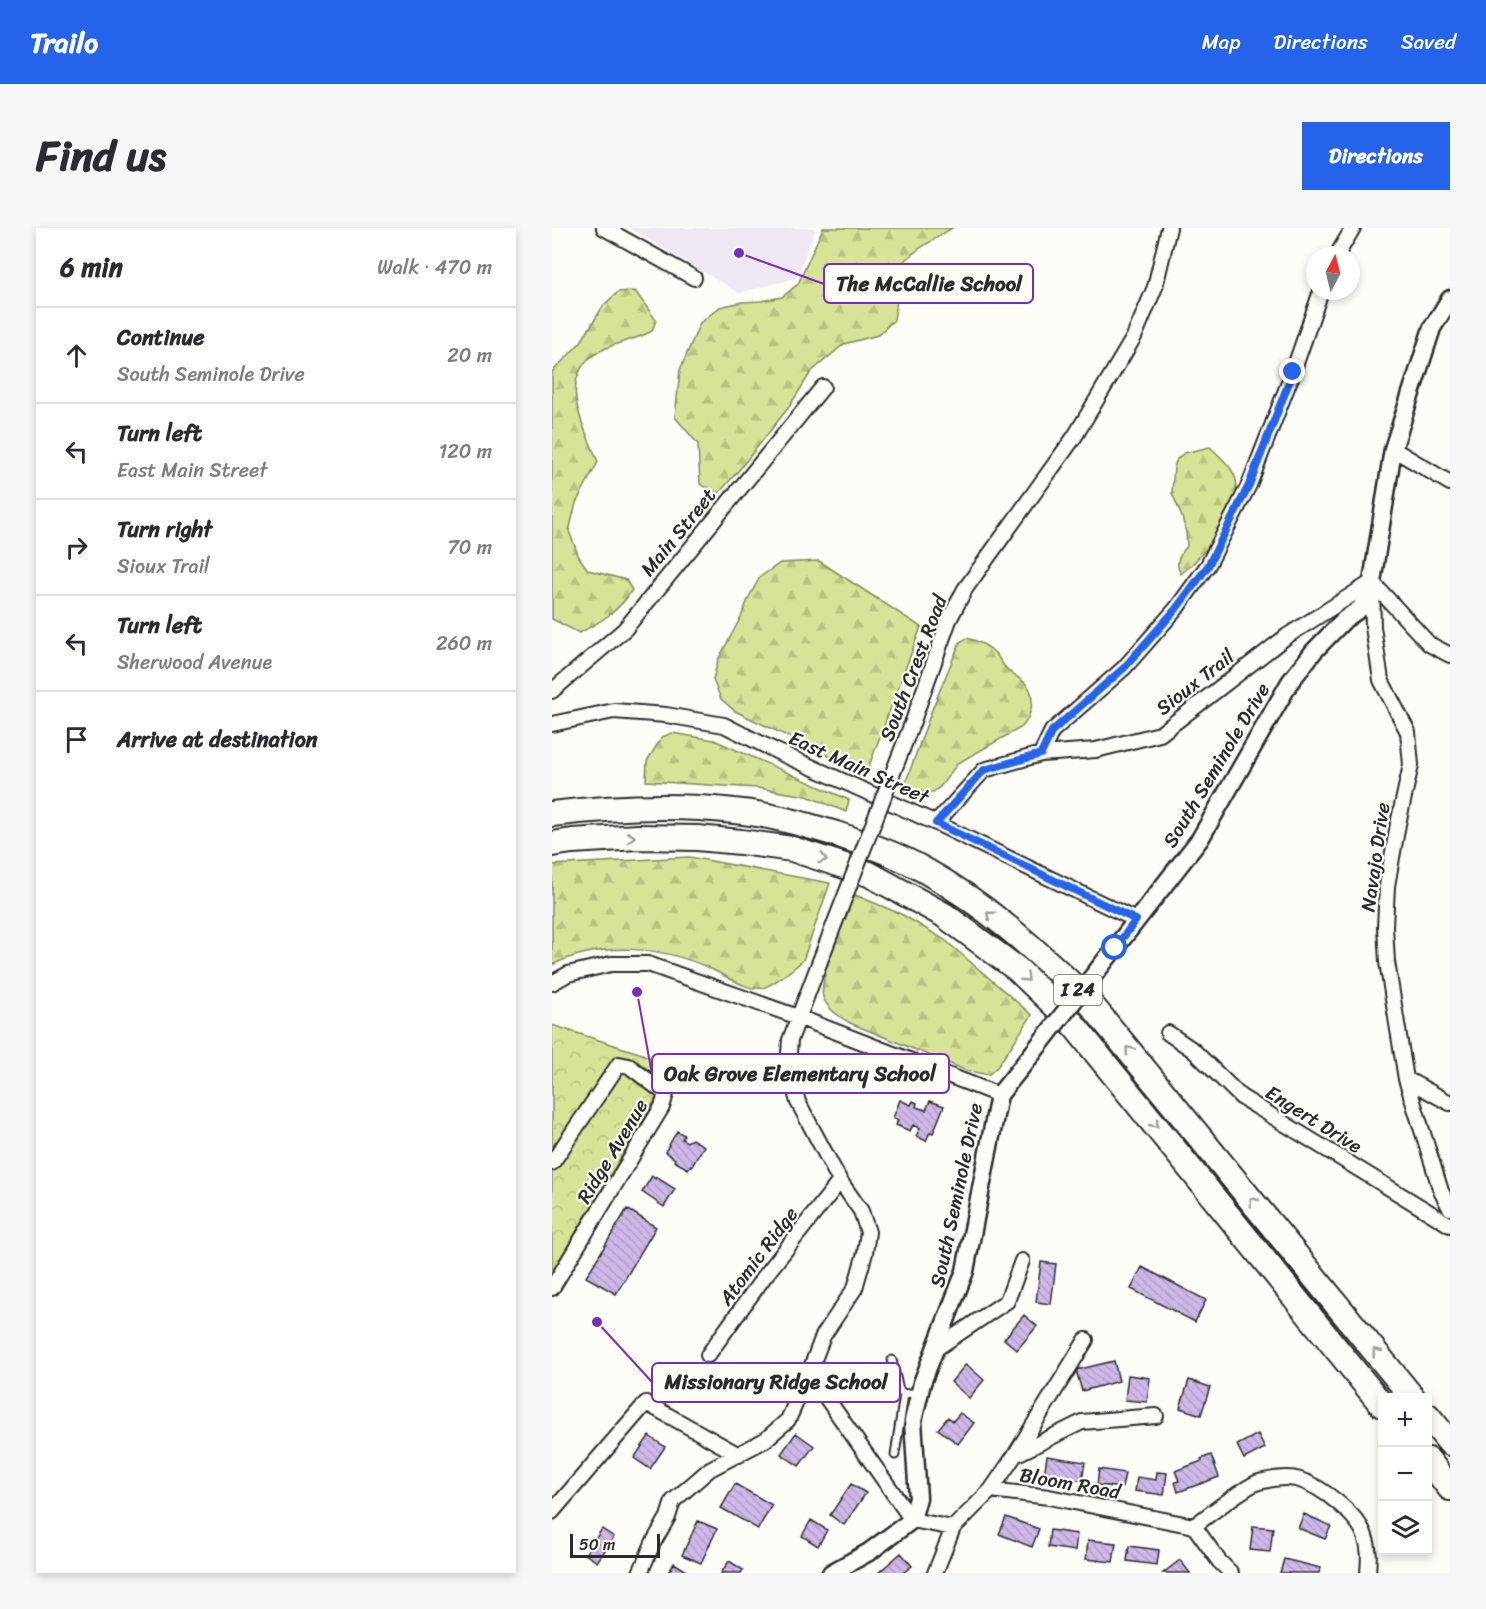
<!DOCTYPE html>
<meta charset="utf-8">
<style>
body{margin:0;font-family:Sriracha,sans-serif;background:#f7f7f7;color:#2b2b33}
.controls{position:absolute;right:18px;bottom:18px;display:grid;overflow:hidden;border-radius:0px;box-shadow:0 3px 9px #0003}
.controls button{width:54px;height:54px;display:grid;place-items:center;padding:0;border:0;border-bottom:2px solid #e1e1e2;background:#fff;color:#2b2b33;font:30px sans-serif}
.compass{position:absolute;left:754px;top:18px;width:54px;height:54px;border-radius:50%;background:#fff;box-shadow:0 3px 9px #0003;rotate:7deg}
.scale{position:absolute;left:18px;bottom:15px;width:90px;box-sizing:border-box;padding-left:6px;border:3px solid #2b2b2b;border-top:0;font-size:16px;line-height:21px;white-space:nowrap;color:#2b2b2b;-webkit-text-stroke:4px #fdfcf7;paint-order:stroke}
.stop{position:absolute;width:18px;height:18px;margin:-14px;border:4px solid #2563eb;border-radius:50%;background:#fff}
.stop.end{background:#2563eb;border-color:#fff;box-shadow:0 2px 6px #0008}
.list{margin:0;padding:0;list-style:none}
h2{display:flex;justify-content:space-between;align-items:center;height:78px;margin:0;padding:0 24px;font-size:26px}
h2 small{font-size:20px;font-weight:400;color:#7c7c81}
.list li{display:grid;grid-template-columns:39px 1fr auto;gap:18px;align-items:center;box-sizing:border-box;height:96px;padding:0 24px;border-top:2px solid #e1e1e2}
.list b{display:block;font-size:22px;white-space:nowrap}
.list p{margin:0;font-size:20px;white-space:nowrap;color:#7c7c81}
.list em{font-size:20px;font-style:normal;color:#7c7c81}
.icon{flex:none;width:33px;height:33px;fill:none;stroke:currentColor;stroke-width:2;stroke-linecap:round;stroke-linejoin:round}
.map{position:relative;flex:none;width:898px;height:1345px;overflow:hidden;border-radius:0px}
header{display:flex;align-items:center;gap:36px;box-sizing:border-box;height:84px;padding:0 30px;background:#2563eb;color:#fff}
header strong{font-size:28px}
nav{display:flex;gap:33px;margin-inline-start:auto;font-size:21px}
.intro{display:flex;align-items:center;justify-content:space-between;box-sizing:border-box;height:144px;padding:0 36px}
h1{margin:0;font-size:42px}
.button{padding:15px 27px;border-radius:0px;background:#2563eb;color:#fff;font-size:21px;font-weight:700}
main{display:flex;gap:36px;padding:0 36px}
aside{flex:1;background:#fff;border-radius:0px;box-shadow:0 3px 9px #0003}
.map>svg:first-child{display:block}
</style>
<header>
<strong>Trailo</strong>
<nav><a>Map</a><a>Directions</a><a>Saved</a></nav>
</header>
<div class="intro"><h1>Find us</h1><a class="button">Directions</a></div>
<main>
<aside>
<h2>6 min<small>Walk · 470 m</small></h2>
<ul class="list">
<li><svg class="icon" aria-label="ahead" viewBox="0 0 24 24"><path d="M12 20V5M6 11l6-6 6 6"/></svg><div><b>Continue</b><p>South Seminole Drive</p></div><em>20 m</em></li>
<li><svg class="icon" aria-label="left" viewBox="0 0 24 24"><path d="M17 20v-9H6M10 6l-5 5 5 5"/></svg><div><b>Turn left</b><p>East Main Street</p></div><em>120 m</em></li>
<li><svg class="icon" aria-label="right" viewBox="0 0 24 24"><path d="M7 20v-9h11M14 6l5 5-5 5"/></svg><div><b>Turn right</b><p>Sioux Trail</p></div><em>70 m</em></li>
<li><svg class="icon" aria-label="left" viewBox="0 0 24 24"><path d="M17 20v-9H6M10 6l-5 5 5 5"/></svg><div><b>Turn left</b><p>Sherwood Avenue</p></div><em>260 m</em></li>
<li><svg class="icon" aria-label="arrive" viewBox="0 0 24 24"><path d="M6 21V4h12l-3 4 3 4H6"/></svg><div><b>Arrive at destination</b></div></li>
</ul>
</aside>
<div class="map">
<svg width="898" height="1345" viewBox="0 0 898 1345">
<defs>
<pattern id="forest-firs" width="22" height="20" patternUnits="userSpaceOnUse" patternTransform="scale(1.5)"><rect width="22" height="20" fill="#d7e396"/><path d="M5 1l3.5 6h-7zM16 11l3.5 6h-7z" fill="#b9c381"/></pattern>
<pattern id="park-crowns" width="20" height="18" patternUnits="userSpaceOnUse" patternTransform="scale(1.5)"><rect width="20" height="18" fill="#d7e396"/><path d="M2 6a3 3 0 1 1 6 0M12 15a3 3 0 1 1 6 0" fill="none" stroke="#b9c381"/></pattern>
<pattern id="building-back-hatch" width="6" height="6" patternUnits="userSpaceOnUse" patternTransform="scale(1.5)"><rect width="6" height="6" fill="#ceb8e8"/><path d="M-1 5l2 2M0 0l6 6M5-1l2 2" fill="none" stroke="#b19ec7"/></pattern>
</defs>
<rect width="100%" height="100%" fill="#fdfcf7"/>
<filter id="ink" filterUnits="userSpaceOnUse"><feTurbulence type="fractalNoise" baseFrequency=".0167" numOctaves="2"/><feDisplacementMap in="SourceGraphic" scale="12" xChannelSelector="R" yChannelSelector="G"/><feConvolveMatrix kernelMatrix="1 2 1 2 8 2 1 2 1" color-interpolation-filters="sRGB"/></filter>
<g filter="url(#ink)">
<path fill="#efe8f2" d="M77,0H264L244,50L187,65Z"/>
<path fill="url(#forest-firs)" stroke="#818760" stroke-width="1.5" d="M271,0H400L368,20L351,34L342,92L326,107L292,116L259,144L237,179L187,242L167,265L157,262L148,256L146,216L123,189L128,142L148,95L168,79L190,74L209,73L230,69L246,56Z
M83,63L104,92L100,103C84,112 64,114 48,123C2,148 32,198 46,234L24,275L17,303L27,329L36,342L74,352L80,362C67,383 49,394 27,405L0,391V144L29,114L51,78L66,64Z
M658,219C667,228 681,239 684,252C689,273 660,316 646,330C641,336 635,341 629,346C622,335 627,328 635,318L634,304L630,289L620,265L622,239L625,231L632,225Z
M267,333L369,399L314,546L183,483L169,471L161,452L166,432L189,389L197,369L208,349L228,335Z
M415,410C426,413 436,417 444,426C448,431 450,437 455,441C460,447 468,450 474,456C485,467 479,489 470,499L406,535L388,559L381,564H366L352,559L381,479L408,414Z
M120,505L162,512L297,572L294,584L255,568L205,560L94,553L95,533L110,509Z
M137,629L278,655L251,732C244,739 220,758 210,760C195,763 173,747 159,741C111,718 48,713 0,737V637Z
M301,666L351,687L393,712L480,787L446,838L436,847L413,842L298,795C288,789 275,781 271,769C266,750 294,687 301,666Z"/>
<path fill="url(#park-crowns)" stroke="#818760" stroke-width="1.5" d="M0,797L90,826L119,838L110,861L0,1044Z"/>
<path fill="url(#building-back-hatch)" stroke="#2b2b2b" stroke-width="1.5" d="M348,872L359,877L361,873L365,875L364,879L374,882L378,873L392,878L381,905L378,904L374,913L364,908L368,900L361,897L358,903L344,897L346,892L341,890Z
M125,903L132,907L130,911L135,914L140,911L152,918L140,938L139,937L136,941L122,933L123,931L113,924Z
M100,948L103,951L104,949L123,961L112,979L90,964Z
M75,981L104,999L64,1066L34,1049Z
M489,1034L504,1036L499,1076L484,1074Z
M590,1039L654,1072L643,1094L579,1061Z
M472,1087L485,1098L465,1122L452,1111Z
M562,1133L567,1153L530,1163L524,1142Z
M414,1136L432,1152L417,1170L399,1154Z
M576,1147L598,1150L595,1174L573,1172Z
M637,1152L658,1159L649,1187L628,1180Z
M408,1185L422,1195L406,1216L386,1201L396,1189L401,1193Z
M244,1205L262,1218L247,1238L229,1226Z
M706,1206L713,1220L692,1231L685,1217Z
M97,1208L113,1219L98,1241L82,1230Z
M659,1227L667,1249L626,1264L623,1254L627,1253L623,1243L650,1233L649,1231Z
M495,1228L533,1234L530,1253L492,1247Z
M547,1241L573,1245L570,1260L545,1257Z
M605,1244L615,1245L612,1267L583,1263L585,1249L604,1252Z
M183,1256L220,1277L206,1301L169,1280Z
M299,1256L314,1265L292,1297L278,1287Z
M752,1286L779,1298L773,1311L746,1300Z
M454,1289L487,1301L480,1319L447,1306Z
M259,1292L275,1302L266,1318L250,1308Z
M146,1293L165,1301L149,1335L130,1327Z
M701,1298L721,1300L718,1324L698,1322Z
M50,1301L62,1309L45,1334L33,1326Z
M498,1302L525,1306L523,1323L496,1319Z
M536,1312L564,1315L561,1334L534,1331Z
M577,1318L607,1322L605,1337L575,1333Z
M349,1325L360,1338L351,1345H326Z
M732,1331L769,1340L767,1345H728Z
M628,1332L638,1345H611Z
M177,1333L191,1342L189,1345H169Z
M122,1335L138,1345H116Z"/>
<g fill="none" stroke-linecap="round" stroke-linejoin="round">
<defs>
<path id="service" d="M340,1132L347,1162L352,1166L368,1164
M343,1227L352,1166"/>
<path id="minor" d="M52,0L142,50
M785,27L801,0
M841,221L898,255
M820,354L877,416L898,427
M820,356L821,399L829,452L856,504L859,537L846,596L835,658L833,699L835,734L854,851L889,963L898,980
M0,463L73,401L271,159
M361,493L397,392L413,361L523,208L582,109L603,59L617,0
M0,496L62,483L114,487L172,497L224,523L384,595L584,692
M489,526L500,503L572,440L624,381L656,337L697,257L741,144L769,63
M384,595L432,542L489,526L544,522L608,506L735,408L820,354
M268,733L238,812L236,839L246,874L288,953L309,983L316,1004L313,1025L303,1060L271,1108L257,1145L360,1292L401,1300L383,1345
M0,755L16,746L59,736H96L246,789L447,867
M616,805L641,822L689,869L898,997
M854,851L898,875
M114,866L120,846
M0,935L67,836L77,838L114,866L110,879L0,1060
M385,1120L455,1073L470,1033
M156,1127L212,1049L288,953
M463,1227L534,1112
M439,1262L463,1227L530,1194L604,1188
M0,1284L94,1175L187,1227
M401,1300L439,1262L497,1269L642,1298
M88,1345L101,1315L116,1289L121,1273L158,1241L213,1212L236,1192L257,1145
M679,1345L667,1333L642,1298C654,1289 695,1257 707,1254C719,1251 736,1248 748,1252C770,1259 806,1287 813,1308C818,1321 817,1332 816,1345"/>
<path id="tertiary" d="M563,720L648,611L738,454L762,423L793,391L809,380L820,354L841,221L880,100L898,71
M279,1345L317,1324L360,1292L366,1270L361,1193L370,1155L413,1043L447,867L480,826"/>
<path id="motorway" d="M0,586C60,579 121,576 182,583C217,586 251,596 284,606C314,616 344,626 372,642C432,675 484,722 533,769L861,1170
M0,616L20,613L86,609L145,610L189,614L240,621L317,646L392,687L465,741L516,790L830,1177
M876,1188L898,1215
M876,1232L898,1260"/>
</defs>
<use href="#service" stroke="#2b2b2b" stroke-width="11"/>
<use href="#minor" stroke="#2b2b2b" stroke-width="18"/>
<use href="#tertiary" stroke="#2b2b2b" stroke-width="21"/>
<use href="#motorway" stroke="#2b2b2b" stroke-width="28"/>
<use href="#service" stroke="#fdfcf7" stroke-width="7"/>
<use href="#minor" stroke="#fdfcf7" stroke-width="14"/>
<use href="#tertiary" stroke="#fdfcf7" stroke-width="16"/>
<use href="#motorway" stroke="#fdfcf7" stroke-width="24"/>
<defs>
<path id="minor-bridge" d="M268,733L361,493"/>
<path id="tertiary-bridge" d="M480,826L563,720"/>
</defs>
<use href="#minor-bridge" stroke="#2b2b2b" stroke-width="18" stroke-linecap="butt"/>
<use href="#tertiary-bridge" stroke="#2b2b2b" stroke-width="21" stroke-linecap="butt"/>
<use href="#minor-bridge" stroke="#fdfcf7" stroke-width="14"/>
<use href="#tertiary-bridge" stroke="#fdfcf7" stroke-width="16"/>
</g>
<defs><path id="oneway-chevron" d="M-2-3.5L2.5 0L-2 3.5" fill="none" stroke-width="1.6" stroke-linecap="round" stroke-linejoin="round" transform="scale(1.5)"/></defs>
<g stroke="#9e9e9b">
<use href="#oneway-chevron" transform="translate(79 609) rotate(-3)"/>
<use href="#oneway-chevron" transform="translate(271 631) rotate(18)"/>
<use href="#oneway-chevron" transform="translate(438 687) rotate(-142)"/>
<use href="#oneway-chevron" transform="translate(474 750) rotate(44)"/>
<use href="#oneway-chevron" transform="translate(577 822) rotate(-130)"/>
<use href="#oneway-chevron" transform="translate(603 896) rotate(51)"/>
<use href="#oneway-chevron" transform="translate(701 973) rotate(-129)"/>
<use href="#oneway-chevron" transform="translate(824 1124) rotate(-129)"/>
</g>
</g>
<g fill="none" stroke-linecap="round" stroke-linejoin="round" filter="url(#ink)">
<path stroke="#2563eb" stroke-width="8" d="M563,720L584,692L384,595L432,542L489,526L500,503L572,440L624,381L656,338L697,257L741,144"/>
</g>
<g text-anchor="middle" stroke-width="4.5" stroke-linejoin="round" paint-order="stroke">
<rect fill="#fdfcf7" stroke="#6a6a68" stroke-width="1.5" x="502" y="747" width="48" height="30" rx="4.5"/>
<g font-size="18" font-weight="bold" fill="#2b2b2b">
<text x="526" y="768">I 24</text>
</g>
<g font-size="20" fill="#2b2b2b" stroke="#fdfcf7">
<text transform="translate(126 304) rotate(-51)" y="7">Main Street</text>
<text transform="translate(361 440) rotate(-69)" y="7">South Crest Road</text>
<text transform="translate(643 454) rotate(-38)" y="7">Sioux Trail</text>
<text transform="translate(664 537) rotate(-59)" y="7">South Seminole Drive</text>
<text transform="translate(307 539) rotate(24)" y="7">East Main Street</text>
<text transform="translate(823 629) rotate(-82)" y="7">Navajo Drive</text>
<text transform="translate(762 891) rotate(32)" y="7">Engert Drive</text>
<text transform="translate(60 923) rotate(-59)" y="7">Ridge Avenue</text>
<text transform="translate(404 967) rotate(-78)" y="7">South Seminole Drive</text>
<text transform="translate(206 1028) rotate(-53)" y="7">Atomic Ridge</text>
<text transform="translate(518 1255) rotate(10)" y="7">Bloom Road</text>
</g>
</g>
<path fill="none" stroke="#7b2cbf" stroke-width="2" d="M187 25L272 56M85 764L100 846M45 1094L100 1154"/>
<g fill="#7b2cbf" stroke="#fdfcf7" stroke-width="2">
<circle cx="187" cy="25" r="6"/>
<circle cx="85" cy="764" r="6"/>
<circle cx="45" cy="1094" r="6"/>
</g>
<g fill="#fdfcf7" stroke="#7b2cbf" stroke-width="2">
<rect x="272" y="36" width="209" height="39" rx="6"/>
<rect x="100" y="826" width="297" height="39" rx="6"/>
<rect x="100" y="1135" width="248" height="39" rx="6"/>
</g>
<g font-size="21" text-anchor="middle" font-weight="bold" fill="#2b2b2b">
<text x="377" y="63">The McCallie School</text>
<text x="248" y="853">Oak Grove Elementary School</text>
<text x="224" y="1161">Missionary Ridge School</text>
</g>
</svg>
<div class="controls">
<button>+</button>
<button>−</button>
<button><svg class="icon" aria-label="layers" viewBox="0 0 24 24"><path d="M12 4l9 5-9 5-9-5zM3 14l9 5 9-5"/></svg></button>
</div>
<svg class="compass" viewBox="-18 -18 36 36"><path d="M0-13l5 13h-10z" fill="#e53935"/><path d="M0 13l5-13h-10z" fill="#7c7c81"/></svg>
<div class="scale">50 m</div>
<div class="stop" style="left:563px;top:720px"></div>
<div class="stop end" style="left:741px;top:144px"></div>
</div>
</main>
